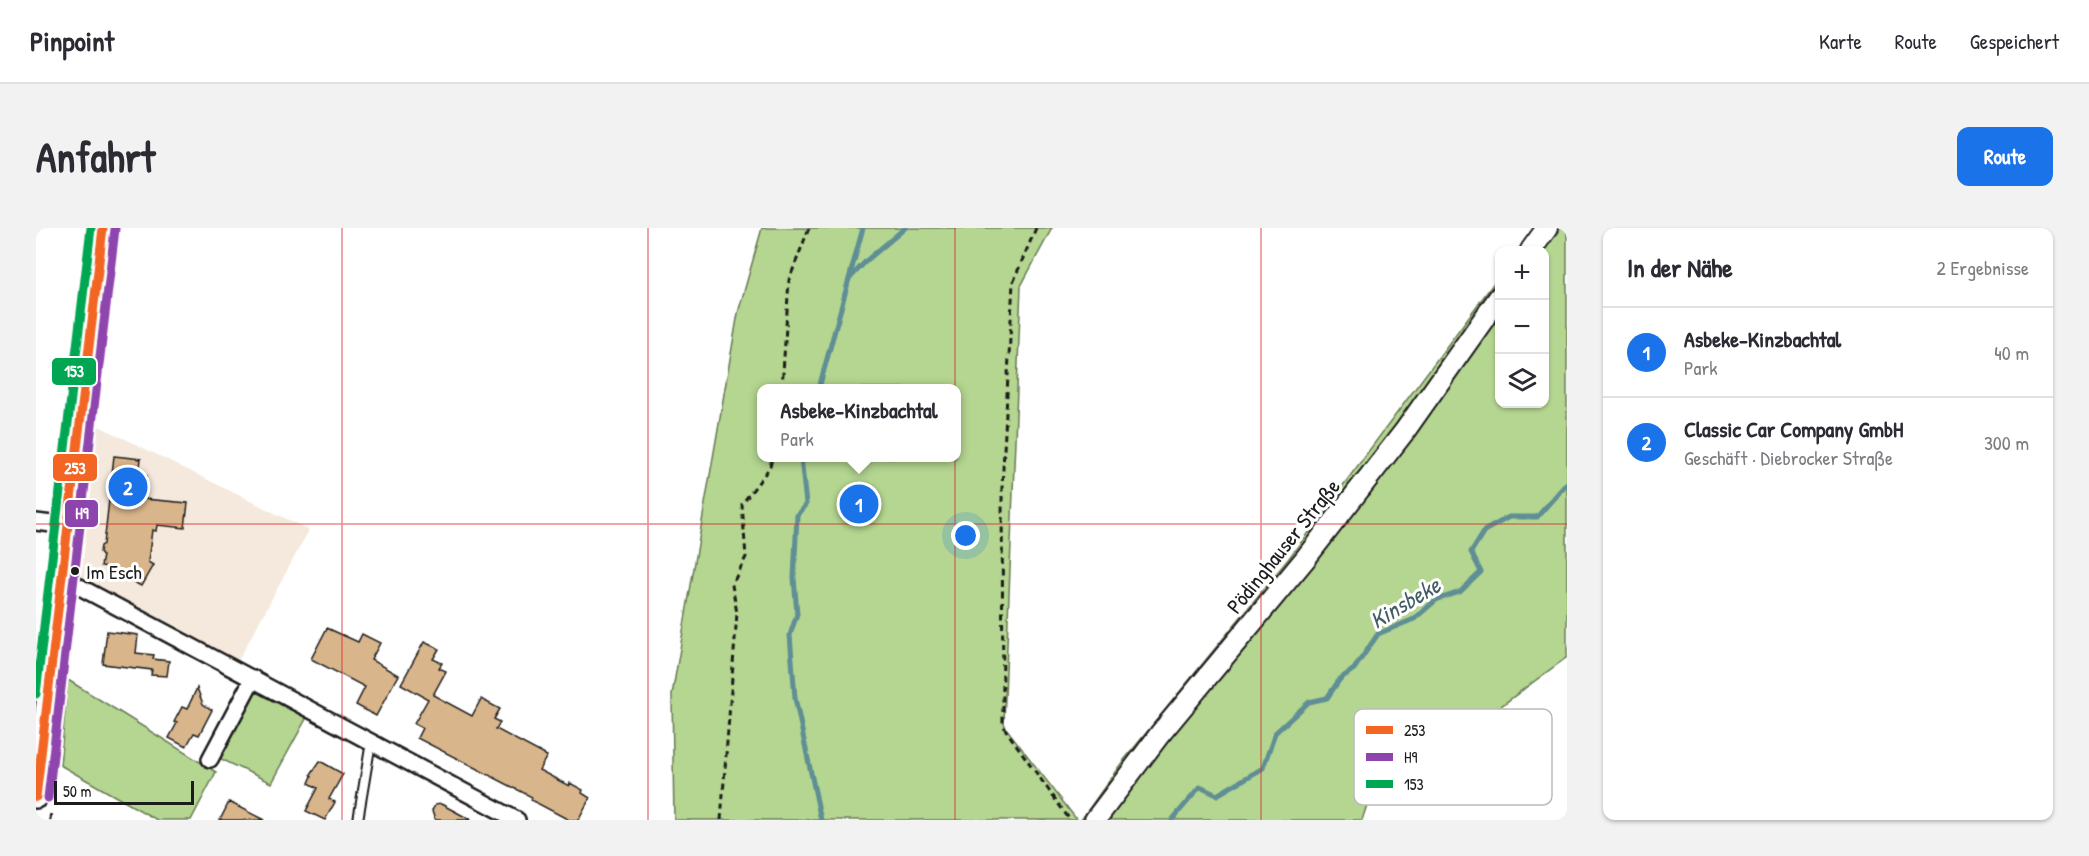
<!DOCTYPE html>
<html lang="de">
<meta charset="utf-8">
<style>
body{margin:0;font-family:"Patrick Hand",sans-serif;background:#f2f2f3;color:#2b2b33}
.controls{position:absolute;right:18px;top:18px;display:grid;overflow:hidden;border-radius:12px;box-shadow:0 2px 4px #0004}
.controls button{width:54px;height:54px;display:grid;place-items:center;padding:0;border:0;border-bottom:2px solid #e1e1e2;background:#fff;color:#2b2b33;font:30px sans-serif}
.scale{position:absolute;left:18px;bottom:15px;width:140px;box-sizing:border-box;padding-left:6px;border:3px solid #1c1c1c;border-top:0;font-size:16px;line-height:21px;white-space:nowrap;color:#1c1c1c;-webkit-text-stroke:4px #fff;paint-order:stroke}
.you{position:absolute;left:930px;top:308px;width:21px;height:21px;margin:-15px;border:4px solid #fff;border-radius:50%;background:#1a73e8;box-shadow:0 0 0 9px #1a73e833}
.badge{display:grid;place-items:center;width:39px;height:39px;border-radius:50%;background:#1a73e8;color:#fff;font-size:20px;font-weight:700}
.pin{position:absolute;translate:-50% -50%;border:3px solid #fff;box-shadow:0 2px 6px #0006}
.popup{position:absolute;left:721px;top:156px;width:204px;height:78px;box-sizing:border-box;display:grid;place-content:center;border-radius:12px;background:#fff;filter:drop-shadow(0 2px 4px #0005);font-size:20px;white-space:nowrap;color:#7c7c81}
.popup b{font-size:22px;color:#2b2b33}
.popup::after{content:'';position:absolute;left:50%;top:100%;margin-left:-12px;border:12px solid transparent;border-top-color:#fff}
.list{margin:0;padding:0;list-style:none}
h2{display:flex;justify-content:space-between;align-items:center;height:78px;margin:0;padding:0 24px;font-size:26px}
h2 small{font-size:20px;font-weight:400;color:#7c7c81}
.list li{display:grid;grid-template-columns:39px 1fr auto;gap:18px;align-items:center;box-sizing:border-box;height:90px;padding:0 24px;border-top:2px solid #e1e1e2}
.list b{display:block;font-size:22px;white-space:nowrap}
.list p{margin:0;font-size:20px;white-space:nowrap;color:#7c7c81}
.list em{font-size:20px;font-style:normal;color:#7c7c81}
.icon{flex:none;width:33px;height:33px;fill:none;stroke:currentColor;stroke-width:2;stroke-linecap:round;stroke-linejoin:round}
.map{position:relative;flex:none;width:1531px;height:592px;overflow:hidden;border-radius:12px}
header{display:flex;align-items:center;gap:36px;box-sizing:border-box;height:84px;padding:0 30px;background:#fff;border-bottom:2px solid #e1e1e2}
header strong{font-size:28px}
nav{display:flex;gap:33px;margin-inline-start:auto;font-size:21px}
.intro{display:flex;align-items:center;justify-content:space-between;box-sizing:border-box;height:144px;padding:0 36px}
h1{margin:0;font-size:42px}
.button{padding:15px 27px;border-radius:12px;background:#1a73e8;color:#fff;font-size:21px;font-weight:700}
main{display:flex;gap:36px;padding:0 36px}
aside{flex:1;background:#fff;border-radius:12px;box-shadow:0 2px 4px #0004}
.map>svg:first-child{display:block}
</style>
<header>
<strong>Pinpoint</strong>
<nav><a>Karte</a><a>Route</a><a>Gespeichert</a></nav>
</header>
<div class="intro"><h1>Anfahrt</h1><a class="button">Route</a></div>
<main>
<div class="map">
<svg width="1531" height="592" viewBox="0 0 1531 592">
<rect width="100%" height="100%" fill="#fff"/>
<filter id="ink" filterUnits="userSpaceOnUse"><feTurbulence type="fractalNoise" baseFrequency=".0167" numOctaves="2"/><feDisplacementMap in="SourceGraphic" scale="12" xChannelSelector="R" yChannelSelector="G"/><feConvolveMatrix kernelMatrix="1 2 1 2 8 2 1 2 1" color-interpolation-filters="sRGB"/></filter>
<g filter="url(#ink)">
<path fill="#f4e9dc" d="M59,196L273,302L201,435L44,350Z"/>
<path fill="#b4d690" stroke="#687956" stroke-width="1.5" fill-rule="evenodd" d="M726,0H1016L985,58L968,495L970,500L1041,592H638L636,467L702,85ZM726,160H920V230H726Z
M1499,0H1531V429L1384,538L1338,556L1326,592H1045L1084,537L1253,330L1463,48L1464,176H1508V22H1482Z
M32,452L180,544L155,592H121L24,537Z
M217,461L271,489L235,555L181,529Z"/>
<g fill="none" stroke-linecap="round" stroke-linejoin="round">
<path stroke="#5e8e95" stroke-width="5" d="M815,49L830,33L869,0
M783,160L827,0
M765,230L770,276L761,287L758,350L761,386L754,407L759,470L785,592
M1136,592L1164,559L1181,567L1227,540L1239,505L1273,474L1291,470L1304,451L1318,441L1342,406L1378,391L1400,372L1424,364L1445,344L1435,324L1448,303L1473,289H1501L1531,255"/>
</g>
<path fill="#d9b58b" stroke="#1c1c1c" stroke-width="1.5" d="M78,228L105,231L103,246L111,247L108,271L152,275L149,300L121,297L120,303L116,302L112,334L117,337L105,358L88,349L76,348L77,340L65,338L67,328L64,324L65,318L68,316Z
M291,400L322,414L326,406L344,415L335,432L362,447L340,488L320,477L329,459L275,431Z
M71,403L102,407L100,425L118,427L117,431L133,433L131,448L115,447L116,442L67,436Z
M388,414L403,421L397,431L406,435L403,440L410,443L397,467L436,488L445,471L464,481L458,491L464,494L460,501L511,528L503,542L533,558L534,555L547,562L546,565L554,570L542,592H533L495,572L496,569L381,510L386,500L378,496L392,471L365,456Z
M161,460L167,476L176,482L163,507L158,505L150,519L133,510L141,495L138,494L146,479L151,481Z
M284,533L307,546L293,571L299,574L289,592L270,583L282,560L273,555L276,548L275,546Z
M193,574L228,592H184Z
M405,576L435,592H399L396,583L399,577Z"/>
<g fill="none" stroke-linecap="round" stroke-linejoin="round">
<defs>
<path id="service" d="M322,592L335,514"/>
<path id="minor" d="M0,294L32,298
M25,355L42,358L57,366L481,592
M174,531L217,450"/>
<path id="tertiary" d="M1495,22L1511,0
M1059,592L1124,506L1269,331L1368,204L1464,68"/>
<path id="secondary" d="M0,569L67,0"/>
</defs>
<use href="#service" stroke="#1c1c1c" stroke-width="12"/>
<use href="#minor" stroke="#1c1c1c" stroke-width="20"/>
<use href="#tertiary" stroke="#1c1c1c" stroke-width="24"/>
<use href="#secondary" stroke="#1c1c1c" stroke-width="26"/>
<path stroke="#1c1c1c" stroke-width="3" stroke-dasharray="6 4.5" stroke-linecap="butt" d="M1000,0L977,54L966,260L967,495L969,501L1034,592
M746,160L753,52L773,0
M14,592L15,582
M685,592L701,385L696,357L710,329L706,276L734,239L736,230"/>
<use href="#service" stroke="#fff" stroke-width="8"/>
<use href="#minor" stroke="#fff" stroke-width="15"/>
<use href="#tertiary" stroke="#fff" stroke-width="20"/>
<use href="#secondary" stroke="#fff" stroke-width="21"/>
<defs>
<path id="bus-1" d="M0,569L67,0"/>
<path id="bus-2" d="M12,570L79,1"/>
<path id="bus-3" d="M0,466L55,0"/>
</defs>
<use href="#bus-1" stroke="#fff" stroke-width="14"/>
<use href="#bus-2" stroke="#fff" stroke-width="14"/>
<use href="#bus-3" stroke="#fff" stroke-width="14"/>
<use href="#bus-1" stroke="#f26522" stroke-width="9"/>
<use href="#bus-2" stroke="#8e44ad" stroke-width="9"/>
<use href="#bus-3" stroke="#00a651" stroke-width="9"/>
</g>
</g>
<path fill="none" stroke="#d62828" stroke-width="1.5" stroke-opacity="0.55" d="M306,0V592M612,0V592M919,0V592M1225,0V592M0,296H1531"/>
<circle fill="#1c1c1c" stroke="#fff" stroke-width="2" cx="39" cy="343" r="5"/>
<g text-anchor="middle" stroke-width="6" stroke-linejoin="round" paint-order="stroke">
<g font-size="20" fill="#1c1c1c" stroke="#fff" text-anchor="start">
<text x="50" y="351">Im Esch</text>
</g>
<g font-size="22" fill="#1c1c1c" stroke="#fff">
<text transform="translate(1247 318) rotate(-51)" y="8">Pödinghauser Straße</text>
</g>
<g font-size="24" font-style="italic" fill="#425e63" stroke="#fff">
<text transform="translate(1369 375) rotate(-31)" y="8">Kinsbeke</text>
</g>
</g>
<rect x="1318" y="481" width="198" height="96" rx="9" fill="#fff" stroke="#bbb" stroke-width="1.5"/>
<rect x="1330" y="498" width="27" height="8" fill="#f26522"/>
<rect x="1330" y="525" width="27" height="8" fill="#8e44ad"/>
<rect x="1330" y="552" width="27" height="8" fill="#00a651"/>
<g font-size="16" fill="#1c1c1c">
<text x="1368" y="508">253</text>
<text x="1368" y="535">H9</text>
<text x="1368" y="562">153</text>
</g>
<g stroke="#fff" stroke-width="2">
<rect x="15" y="129" width="46" height="29" rx="6" fill="#00a651"/>
<rect x="16" y="225" width="46" height="29" rx="6" fill="#f26522"/>
<rect x="28" y="271" width="35" height="29" rx="6" fill="#8e44ad"/>
</g>
<g font-size="16" text-anchor="middle" font-weight="bold" fill="#fff">
<text x="38" y="149">153</text>
<text x="39" y="246">253</text>
<text x="46" y="291">H9</text>
</g>
</svg>
<div class="controls">
<button>+</button>
<button>−</button>
<button><svg class="icon" aria-label="layers" viewBox="0 0 24 24"><path d="M12 4l9 5-9 5-9-5zM3 14l9 5 9-5"/></svg></button>
</div>
<div class="scale">50 m</div>
<div class="you"></div>
<div class="pin badge" style="left:823px;top:276px">1</div>
<div class="popup"><b>Asbeke-Kinzbachtal</b>Park</div>
<div class="pin badge" style="left:92px;top:259px">2</div>
</div>
<aside>
<h2>In der Nähe<small>2 Ergebnisse</small></h2>
<ul class="list">
<li><span class="badge">1</span><div><b>Asbeke-Kinzbachtal</b><p>Park</p></div><em>40 m</em></li>
<li><span class="badge">2</span><div><b>Classic Car Company GmbH</b><p>Geschäft · Diebrocker Straße</p></div><em>300 m</em></li>
</ul>
</aside>
</main>
